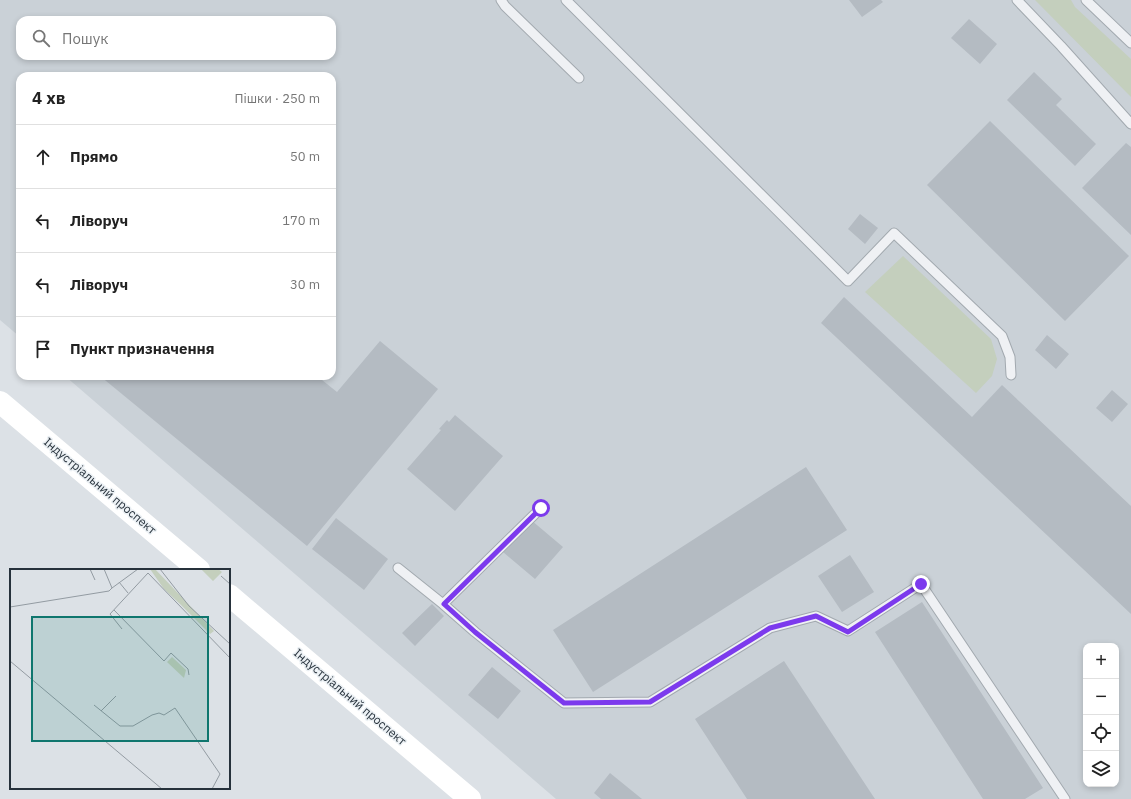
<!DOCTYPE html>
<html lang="uk">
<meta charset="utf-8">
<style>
body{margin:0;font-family:"IBM Plex Sans",sans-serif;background:#f6f6f6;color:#222}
.controls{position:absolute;right:12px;bottom:12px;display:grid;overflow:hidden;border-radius:8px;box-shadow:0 2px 6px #0003}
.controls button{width:36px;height:36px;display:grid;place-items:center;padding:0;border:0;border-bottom:1px solid #e0e0e0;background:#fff;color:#222;font:20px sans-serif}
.stop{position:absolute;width:12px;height:12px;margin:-9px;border:3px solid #7c3aed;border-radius:50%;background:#fff}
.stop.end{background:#7c3aed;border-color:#fff;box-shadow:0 1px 4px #0008}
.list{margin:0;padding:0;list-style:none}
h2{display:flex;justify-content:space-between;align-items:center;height:52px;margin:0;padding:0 16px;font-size:17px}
h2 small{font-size:13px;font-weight:400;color:#767676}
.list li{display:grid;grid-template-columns:26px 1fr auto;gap:12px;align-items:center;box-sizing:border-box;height:64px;padding:0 16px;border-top:1px solid #e0e0e0}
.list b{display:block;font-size:15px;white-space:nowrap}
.list em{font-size:13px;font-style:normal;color:#767676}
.icon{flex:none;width:22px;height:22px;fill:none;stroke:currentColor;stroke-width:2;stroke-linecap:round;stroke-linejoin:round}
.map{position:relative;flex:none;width:1131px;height:799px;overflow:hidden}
.search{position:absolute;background:#fff;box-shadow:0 2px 6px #0003;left:16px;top:16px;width:320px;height:44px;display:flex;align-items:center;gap:10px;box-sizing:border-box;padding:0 14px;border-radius:12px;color:#767676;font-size:15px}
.panel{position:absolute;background:#fff;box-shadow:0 2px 6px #0003;left:16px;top:72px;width:320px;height:308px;border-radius:12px}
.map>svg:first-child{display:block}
</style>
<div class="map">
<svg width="1131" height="799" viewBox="0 0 1131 799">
<rect width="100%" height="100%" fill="#dce1e6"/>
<path fill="#cad1d7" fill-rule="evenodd" d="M0,0H1131V799H556L65,376H332V76H20V337L0,320ZM20,20H332V56H20ZM1086,646H1116V784H1086Z"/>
<path fill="#c4cfbd" d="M1035,0H1071L1075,7L1131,59V97Z
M903,256L991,339L997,359L992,376L976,393L865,292Z"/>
<path fill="#b4bbc2" d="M849,0H881L883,2L862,17Z
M969,19L997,44L980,64L951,38Z
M1034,72L1062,99L1056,105L1096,144L1075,166L1007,100Z
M990,121L1129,256L1065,321L927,185Z
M1126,143L1131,147V235L1082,188Z
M860,214L878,228L865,244L848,229Z
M844,297L972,417L1002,385L1131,506V614L821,323Z
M1047,335L1069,354L1056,369L1035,350Z
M380,341L438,389L307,546L100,376H317L337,392Z
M1112,390L1128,404L1112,422L1096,408Z
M455,415L503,456L455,511L407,469L441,430L439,429L447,420L449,422Z
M806,467L847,530L593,692L553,630Z
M336,518L388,559L364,590L312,549Z
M531,520L563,547L535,579L503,552Z
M850,555L874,592L842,612L818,576Z
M922,602L1043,788L1025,799H983L875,632Z
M432,604L444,616L415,646L402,633Z
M784,661L875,799H747L695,719Z
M492,667L521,691L498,719L468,695Z
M610,773L642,799H601L594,793Z"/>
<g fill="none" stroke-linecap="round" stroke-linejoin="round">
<defs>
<path id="lane" d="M501,0L505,6L579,78
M566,0L848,281L894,233L1002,336L1010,357L1011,375
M1017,0L1061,46L1131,124
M1086,0L1131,43
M398,568L443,604L475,632L564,703L650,702L770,628L816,616L848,631L921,584L1065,799
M443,604L541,508"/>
</defs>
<use href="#lane" stroke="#a2a9af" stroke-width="11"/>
<use href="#lane" stroke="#eff1f4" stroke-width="9"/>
<path stroke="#fff" stroke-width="22" d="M0,402L199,570
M229,595L470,799"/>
</g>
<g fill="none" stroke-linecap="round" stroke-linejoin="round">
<path stroke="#7c3aed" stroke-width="5" d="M541,508L444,604L475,632L564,703L650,702L770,628L816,616L848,632L921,584"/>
</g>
<g text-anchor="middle" stroke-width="3" stroke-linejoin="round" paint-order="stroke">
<g font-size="12" fill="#26313b" stroke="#ebf0f4">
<text transform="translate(100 486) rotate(40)" y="4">Індустріальний проспект</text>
<text transform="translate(350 697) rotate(40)" y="4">Індустріальний проспект</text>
</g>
</g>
<g transform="translate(10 569)">
<rect width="220" height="220" fill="#dce1e6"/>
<path d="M140,0H145L204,62L200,65L170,35L154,20ZM191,0H208L212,3L203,12ZM162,88L176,101L174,109L157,93Z" fill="#c4cfbd"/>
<path fill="none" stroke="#939ba2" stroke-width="1" d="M80,0L85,11M150,0L179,37L220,75M211,7L220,15M109,13L118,24M102,19L128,0M0,38L99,22L102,19L94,0M104,41L154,92L161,84L178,100L179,106M112,60L100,45L138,4L220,89M0,92L152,220M84,136L110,157H123L142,146L149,144L154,146L165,139L210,205L202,220M91,142L106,127"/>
<path fill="#0f766e" fill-opacity="0.15" stroke="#0f766e" stroke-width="2" d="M22,48H198V172H22Z"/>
<rect width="220" height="220" fill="none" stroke="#26313b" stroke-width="2"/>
</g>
</svg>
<div class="controls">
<button>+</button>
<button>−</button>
<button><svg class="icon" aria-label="locate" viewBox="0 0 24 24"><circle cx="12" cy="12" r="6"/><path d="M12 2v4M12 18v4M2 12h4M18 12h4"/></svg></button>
<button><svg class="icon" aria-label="layers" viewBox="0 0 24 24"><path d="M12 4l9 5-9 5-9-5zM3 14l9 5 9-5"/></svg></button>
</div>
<div class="stop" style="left:541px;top:508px"></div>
<div class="stop end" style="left:921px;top:584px"></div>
<div class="search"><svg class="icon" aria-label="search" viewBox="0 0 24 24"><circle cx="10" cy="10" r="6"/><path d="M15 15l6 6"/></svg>Пошук</div>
<section class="panel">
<h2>4 хв<small>Пішки · 250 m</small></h2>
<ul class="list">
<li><svg class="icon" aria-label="ahead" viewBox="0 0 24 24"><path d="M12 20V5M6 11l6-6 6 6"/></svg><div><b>Прямо</b></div><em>50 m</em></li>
<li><svg class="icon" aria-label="left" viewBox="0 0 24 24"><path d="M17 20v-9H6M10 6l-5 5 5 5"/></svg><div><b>Ліворуч</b></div><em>170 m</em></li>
<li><svg class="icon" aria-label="left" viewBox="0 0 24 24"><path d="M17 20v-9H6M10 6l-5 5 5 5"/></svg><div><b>Ліворуч</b></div><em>30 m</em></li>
<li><svg class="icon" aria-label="arrive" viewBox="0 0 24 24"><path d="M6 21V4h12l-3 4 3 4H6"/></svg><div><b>Пункт призначення</b></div></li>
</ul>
</section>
</div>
